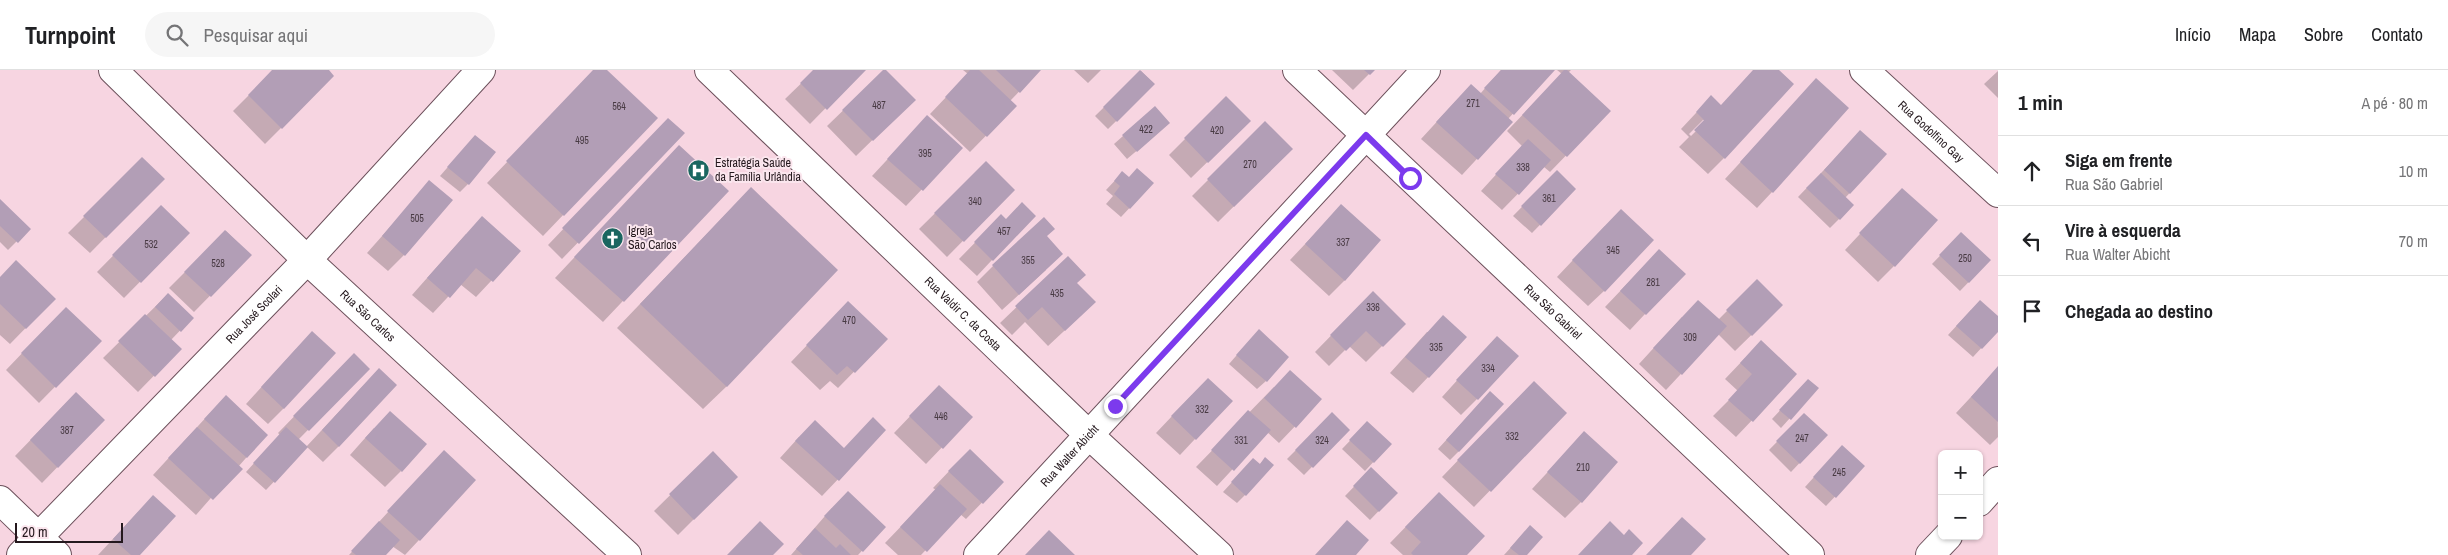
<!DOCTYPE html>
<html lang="pt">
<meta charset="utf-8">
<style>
body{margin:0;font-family:"Archivo Narrow",sans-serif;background:#f6f6f6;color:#202124}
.controls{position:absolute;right:15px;bottom:15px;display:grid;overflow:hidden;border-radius:8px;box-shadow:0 1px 4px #0004}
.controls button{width:45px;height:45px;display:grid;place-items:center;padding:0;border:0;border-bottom:1px solid #e0e0e0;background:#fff;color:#202124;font:25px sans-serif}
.scale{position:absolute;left:15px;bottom:12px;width:108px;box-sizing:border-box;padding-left:5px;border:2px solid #24181d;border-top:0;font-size:14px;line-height:18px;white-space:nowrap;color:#24181d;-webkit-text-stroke:4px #fbe6ee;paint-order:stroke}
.stop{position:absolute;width:15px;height:15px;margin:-11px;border:4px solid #7c3aed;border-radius:50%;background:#fff}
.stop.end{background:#7c3aed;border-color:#fff;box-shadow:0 1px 5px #0008}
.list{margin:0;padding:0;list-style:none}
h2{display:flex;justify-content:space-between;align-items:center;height:65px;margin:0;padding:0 20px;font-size:21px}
h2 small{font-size:16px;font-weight:400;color:#757577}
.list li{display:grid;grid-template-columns:32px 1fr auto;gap:15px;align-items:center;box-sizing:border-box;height:70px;padding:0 20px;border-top:1px solid #e0e0e0}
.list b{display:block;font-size:19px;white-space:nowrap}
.list p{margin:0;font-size:16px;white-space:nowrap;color:#757577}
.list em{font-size:16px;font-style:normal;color:#757577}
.icon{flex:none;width:28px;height:28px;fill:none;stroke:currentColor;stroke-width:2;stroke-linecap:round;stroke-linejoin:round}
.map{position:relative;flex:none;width:1998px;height:485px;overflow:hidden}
header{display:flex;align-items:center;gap:30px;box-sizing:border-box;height:70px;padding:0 25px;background:#fff;border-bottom:1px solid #e0e0e0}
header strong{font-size:24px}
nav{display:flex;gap:28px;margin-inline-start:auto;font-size:18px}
.search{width:350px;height:45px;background:#f6f6f6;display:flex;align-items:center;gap:12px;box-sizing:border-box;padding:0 18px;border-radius:28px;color:#757577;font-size:19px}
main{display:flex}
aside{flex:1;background:#fff}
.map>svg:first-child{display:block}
</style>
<header>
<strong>Turnpoint</strong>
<div class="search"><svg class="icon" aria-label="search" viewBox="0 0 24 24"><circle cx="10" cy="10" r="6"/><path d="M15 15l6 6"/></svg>Pesquisar aqui</div>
<nav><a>Início</a><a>Mapa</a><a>Sobre</a><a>Contato</a></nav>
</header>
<main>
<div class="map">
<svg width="1998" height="485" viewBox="0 0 1998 485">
<rect width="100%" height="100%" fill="#f7d5e1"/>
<path fill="#0003" fill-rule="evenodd" d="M274,0H327L333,6L265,74L233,41Z
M595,0H605L656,48L543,166L487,113Z
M815,0H863L810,54L785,29Z
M885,0L898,45L856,86L827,56Z
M963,0H1040L1010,31L1015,36L970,82L930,44L968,4Z
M1074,0H1101L1088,13Z
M1332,0H1373L1353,20Z
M1501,0H1553L1508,49L1511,52L1462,105L1421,69L1455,32L1480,24Z
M1557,0H1571L1568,3L1609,41L1550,102L1544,97L1502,140L1481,121L1522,76L1507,61L1562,4Z
M1754,0H1777L1724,88L1708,104L1679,77L1689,67L1681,59L1711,27L1721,36ZM1703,50H1707L1691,66L1689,64Z
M1141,1L1154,14L1108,59L1095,46Z
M1998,1V28L1984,14Z
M1816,10L1772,122L1757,138L1725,109Z
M1226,28L1233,67L1191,108L1169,85Z
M1265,53L1292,79L1218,152L1192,126Z
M1160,61L1127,89L1114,74L1123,66Z
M912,63L961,78L906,136L872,106Z
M683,64L562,189L548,175L653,65Z
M475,66L468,114L460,122L440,106Z
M679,76L727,121L603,252L555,208Z
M1845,78L1885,85L1845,128L1853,135L1830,158L1798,127Z
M142,89L163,109L90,183L68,163Z
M986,93L1013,120L947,187L919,159Z
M1557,101L1575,119L1532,163L1513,146Z
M1122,103L1129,108L1152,114L1121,147L1106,134L1113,126L1106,120Z
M430,112L404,185L388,201L367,183Z
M0,131L29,159L8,180L0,172Z
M1887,135L1894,196L1878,212L1845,180Z
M1341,136L1345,210L1329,226L1290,190Z
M161,137L188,163L124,228L97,202Z
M727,143V316L703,339L617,258Z
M1001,146L992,190L977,206L959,189Z
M1605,156L1604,221L1588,236L1557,207Z
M226,161L250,185L194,242L169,218Z
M466,164L519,181L476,227L460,214L433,243L412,225Z
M1961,164L1990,190L1960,221L1932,194Z
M1046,167V200L1002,240L977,212L993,196Z
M1068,188L1076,213L1078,248L1048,276L1025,252L1012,265L1000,253Z
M1643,197L1645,244L1630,260L1605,237Z
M0,208L54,229L10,274L0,265Z
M1757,211L1782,235L1735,281L1718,264L1666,320L1639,294L1682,247L1718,250Z
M168,224L192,248L171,270L180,279L138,322L103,288Z
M1357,239L1404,254L1366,292L1349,276L1329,296L1315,282Z
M1971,240L1998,247V260L1973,287L1948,265Z
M832,249L886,269L838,318L830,311L820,320L791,292Z
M50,254L100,271L39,333L6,300Z
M1427,262L1466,267L1413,323L1390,303Z
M1250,270L1266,311L1257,319L1229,294Z
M296,279L284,338L268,354L246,334Z
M1481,284L1477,329L1461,345L1442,327Z
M354,285L368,299L298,370L306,377L363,316L339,376L323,392L307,377L266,420L246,402L280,365L278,363Z
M1745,288L1796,304L1736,367L1713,346L1738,321L1725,309Z
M1997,299L1998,367L1990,375L1956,343Z
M939,316L971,347L926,394L894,363Z
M1274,317L1321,329L1279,373L1267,362L1217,416L1196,397Z
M1817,318L1781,358L1772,349L1800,319Z
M76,323L103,350L42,413L15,386Z
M1192,325L1195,369L1180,385L1156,363Z
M1518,328L1565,343L1474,437L1442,407Z
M1481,332L1459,381L1450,390L1438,379Z
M210,343L266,365L196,445L153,405Z
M1332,344L1348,360L1304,405L1287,389Z
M1804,344L1826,365L1791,402L1769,380Z
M1367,353L1390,374L1365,401L1342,379Z
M374,358L401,401L385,417L350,385Z
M885,360L822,426L780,388L799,367L844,379Z
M1584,363L1581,432L1565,448L1532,419Z
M713,383L736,407L678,465L654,441Z
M1834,385L1864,396L1826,436L1805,417Z
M1265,389L1245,425L1237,433L1223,422L1245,398L1259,395Z
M954,396L1002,412L966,449L960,444L921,485H898L885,473L936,420L933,418Z
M428,398L475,410L405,485L392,476L384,485H349Z
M1371,399L1396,423L1370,450L1345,426Z
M832,438L884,457L858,485H791Z
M1423,439L1465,485H1403L1390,473Z
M138,442V485H98Z
M1522,465L1525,485H1504Z"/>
<path fill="#b29eb6" d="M272,0H329L334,6L282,59L248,25Z
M593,0H607L658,48L564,146L506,91Z
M813,0H866L827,40L800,13Z
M883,0H886L916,30L873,71L842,40Z
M970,0H979L1017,36L987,67L945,27Z
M996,0H1041L1020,23Z
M1140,0L1155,14L1117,52L1103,37Z
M1364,0H1375L1370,5Z
M1501,0H1555L1514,45L1484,18Z
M1564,0H1567L1611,41L1567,87L1522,45Z
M1753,0H1779L1794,14L1725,89L1694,60L1704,50L1696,42L1711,25L1721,35Z
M1816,8L1849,38L1773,123L1740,92Z
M1471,14L1513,52L1478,90L1436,52Z
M1226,26L1251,51L1208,93L1184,68Z
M1155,36L1170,53L1137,82L1122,65Z
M927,45L963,78L923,121L887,89Z
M668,48L685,63L579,174L562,158Z
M1265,51L1293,79L1234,137L1207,109Z
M1860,60L1887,84L1850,124L1824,100Z
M475,65L496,82L469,115L447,97Z
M1528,69L1551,90L1519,125L1495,104Z
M679,75L729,121L624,232L574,187Z
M142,87L165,109L106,168L83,146Z
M986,91L1015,120L964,172L934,143Z
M1137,98L1154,113L1130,139L1114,124L1120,116L1114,111L1122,101L1129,107Z
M1557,100L1576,119L1541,156L1521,136Z
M1821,103L1854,135L1840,150L1806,118Z
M429,110L453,130L405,186L382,166Z
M751,117L838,200L727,317L640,234Z
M1902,118L1938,150L1895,197L1859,163Z
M0,129L31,159L18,173L0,156Z
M1022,132L1036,146L993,191L974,172L1001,144L1006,149Z
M1341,134L1381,170L1345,211L1305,174Z
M161,135L190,163L141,213L112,185Z
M1621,139L1654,170L1605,222L1572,190Z
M482,146L521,181L493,212L476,198L450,228L427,208Z
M1044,147L1055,159L1047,166L1063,184L1019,225L992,195Z
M225,160L252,185L211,227L184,202Z
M1961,162L1991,190L1969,213L1939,185Z
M1659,179L1686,204L1646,245L1620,221Z
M1068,186L1086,205L1077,213L1096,232L1065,261L1042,237L1028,250L1015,236Z
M16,190L56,229L26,259L0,234V207Z
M1757,209L1783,235L1752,266L1726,240Z
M1373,221L1406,254L1383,277L1366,261L1346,281L1330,265Z
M168,223L194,248L181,262L155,237Z
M1698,230L1727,256L1682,305L1653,278Z
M1980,230L1998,246V262L1982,279L1956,256Z
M848,231L888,269L855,303L847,296L837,305L806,275Z
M66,237L102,271L56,318L21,283Z
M145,244L182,279L155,307L118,271Z
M1443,245L1467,267L1429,308L1405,287Z
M1259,259L1289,287L1267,312L1236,285Z
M312,261L336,283L284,339L261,317Z
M1497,266L1519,286L1478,330L1456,310Z
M1761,270L1797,304L1753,352L1728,330L1752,304L1740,293Z
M354,283L370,299L309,361L293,346Z
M1998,296V352L1971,327Z
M379,298L397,315L339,377L322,360Z
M1290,300L1322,329L1296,358L1264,328Z
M1208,308L1233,331L1196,370L1171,346Z
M1808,309L1819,318L1791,350L1779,340Z
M1534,311L1567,343L1491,422L1457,390Z
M939,315L973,347L943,379L909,346Z
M1490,321L1504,334L1459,382L1446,370Z
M76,322L105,350L58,398L30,370Z
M226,325L268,365L247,388L204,349Z
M1248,340L1271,360L1234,401L1211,380Z
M390,341L427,374L402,402L365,368Z
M1332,342L1350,360L1313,398L1295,380Z
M1804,343L1828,365L1800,394L1776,371Z
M873,347L886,360L839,411L795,371L815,350L844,378Z
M1367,351L1392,374L1374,393L1349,370Z
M197,357L243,399L213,430L168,388Z
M286,357L308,377L275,413L253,393Z
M1584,361L1618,392L1582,433L1547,402Z
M1842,375L1865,396L1836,428L1813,407Z
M970,379L1004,412L983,434L948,401Z
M444,380L476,410L420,471L387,441Z
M713,381L738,407L694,450L669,424Z
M1265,387L1274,395L1246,426L1231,412L1253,388L1260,394Z
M1371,397L1398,423L1379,442L1353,416Z
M940,414L967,439L927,482L900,457Z
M848,421L886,457L863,482L824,446Z
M1439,422L1485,466L1467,485H1413L1411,483L1421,472L1405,457Z
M153,425L176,446L140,485H131L113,469Z
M1682,447L1706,469L1691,485H1646Z
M1347,450L1369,470L1356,485H1315Z
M379,451L400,470L386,485H356L351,481Z
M760,451L784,474L773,485H727Z
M1610,451L1624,465L1629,459L1643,473L1632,485H1578Z
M1530,455L1543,467L1527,485H1519L1510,478Z
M815,458L836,478L840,474L851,485H803L796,479Z
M1049,460L1075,485H1025Z"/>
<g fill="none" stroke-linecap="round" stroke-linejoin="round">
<defs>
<g id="minor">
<path id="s1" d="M113,0L307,190L627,485"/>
<path id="s2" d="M709,0L1089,365L1219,485"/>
<path id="s3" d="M1297,0L1810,485"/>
<path id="s4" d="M1864,0L1998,123"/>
<path d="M0,430L57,485"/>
<path d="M1979,432L1998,411"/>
<path id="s5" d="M21,485L307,190L481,0"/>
<path id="s6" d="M978,485L1426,0"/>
<path d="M1930,485L1948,466"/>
</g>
</defs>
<use href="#minor" stroke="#6c505b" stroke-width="30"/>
<use href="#minor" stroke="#fff" stroke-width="28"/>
</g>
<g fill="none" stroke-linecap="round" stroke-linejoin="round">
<path stroke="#7c3aed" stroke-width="6" d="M1115,336L1366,65L1410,108"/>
</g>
<defs>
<symbol id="hospital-disc" viewBox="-11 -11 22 22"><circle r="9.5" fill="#1a6660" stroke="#fbe6ee"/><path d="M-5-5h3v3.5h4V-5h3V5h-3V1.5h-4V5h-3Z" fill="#fff"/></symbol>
<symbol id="church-disc" viewBox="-11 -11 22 22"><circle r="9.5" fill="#1a6660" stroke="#fbe6ee"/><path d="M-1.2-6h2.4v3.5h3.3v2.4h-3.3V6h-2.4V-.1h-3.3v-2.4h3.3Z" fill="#fff"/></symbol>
</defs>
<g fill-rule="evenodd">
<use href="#hospital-disc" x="686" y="88" width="25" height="25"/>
<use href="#church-disc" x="600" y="156" width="25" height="25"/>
</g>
<g text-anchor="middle" stroke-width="4" stroke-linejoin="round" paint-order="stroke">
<g font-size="10" fill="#483a43">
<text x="1473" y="37">271</text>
<text x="879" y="39">487</text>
<text x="619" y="40">564</text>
<text x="1146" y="63">422</text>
<text x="1217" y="64">420</text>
<text x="582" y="74">495</text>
<text x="925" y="87">395</text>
<text x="1250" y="98">270</text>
<text x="1523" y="101">338</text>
<text x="1549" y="132">361</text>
<text x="975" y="135">340</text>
<text x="417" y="152">505</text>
<text x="1004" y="165">457</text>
<text x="1343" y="176">337</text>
<text x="151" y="178">532</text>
<text x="1613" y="184">345</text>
<text x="1965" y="192">250</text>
<text x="1028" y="194">355</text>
<text x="218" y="197">528</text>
<text x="1653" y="216">281</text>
<text x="1057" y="227">435</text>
<text x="1373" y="241">336</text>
<text x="849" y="254">470</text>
<text x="1690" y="271">309</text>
<text x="1436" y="281">335</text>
<text x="1488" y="302">334</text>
<text x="1202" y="343">332</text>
<text x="941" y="350">446</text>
<text x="67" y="364">387</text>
<text x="1512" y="370">332</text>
<text x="1802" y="372">247</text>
<text x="1241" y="374">331</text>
<text x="1322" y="374">324</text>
<text x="1583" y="401">210</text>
<text x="1839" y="406">245</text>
</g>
<g font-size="12" fill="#24181d" stroke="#fbe6ee">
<text dy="4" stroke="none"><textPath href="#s4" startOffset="91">Rua Godolfino Gay</textPath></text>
<text dy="4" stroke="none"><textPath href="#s3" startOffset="352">Rua São Gabriel</textPath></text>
<text dy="4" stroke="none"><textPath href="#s2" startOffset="352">Rua Valdir C. da Costa</textPath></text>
<text dy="4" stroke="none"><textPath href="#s5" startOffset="335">Rua José Scolari</textPath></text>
<text dy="4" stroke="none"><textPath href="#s1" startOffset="354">Rua São Carlos</textPath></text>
<text dy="4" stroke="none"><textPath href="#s6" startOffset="135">Rua Walter Abicht</textPath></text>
</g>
<g font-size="12" fill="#24181d" stroke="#fbe6ee" text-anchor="start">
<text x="715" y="97">Estratégia Saúde<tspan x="715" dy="14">da Família Urlândia</tspan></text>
<text x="628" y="165">Igreja<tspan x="628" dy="14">São Carlos</tspan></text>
</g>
</g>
</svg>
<div class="controls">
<button>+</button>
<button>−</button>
</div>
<div class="scale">20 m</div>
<div class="stop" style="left:1410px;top:108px"></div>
<div class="stop end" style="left:1115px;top:336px"></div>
</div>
<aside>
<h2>1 min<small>A pé · 80 m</small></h2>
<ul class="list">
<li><svg class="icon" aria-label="ahead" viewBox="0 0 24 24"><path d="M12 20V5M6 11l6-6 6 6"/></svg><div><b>Siga em frente</b><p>Rua São Gabriel</p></div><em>10 m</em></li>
<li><svg class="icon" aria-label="left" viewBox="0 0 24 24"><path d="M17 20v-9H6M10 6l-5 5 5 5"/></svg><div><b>Vire à esquerda</b><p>Rua Walter Abicht</p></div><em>70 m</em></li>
<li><svg class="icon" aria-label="arrive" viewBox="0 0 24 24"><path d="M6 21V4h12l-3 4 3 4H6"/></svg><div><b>Chegada ao destino</b></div></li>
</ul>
</aside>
</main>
